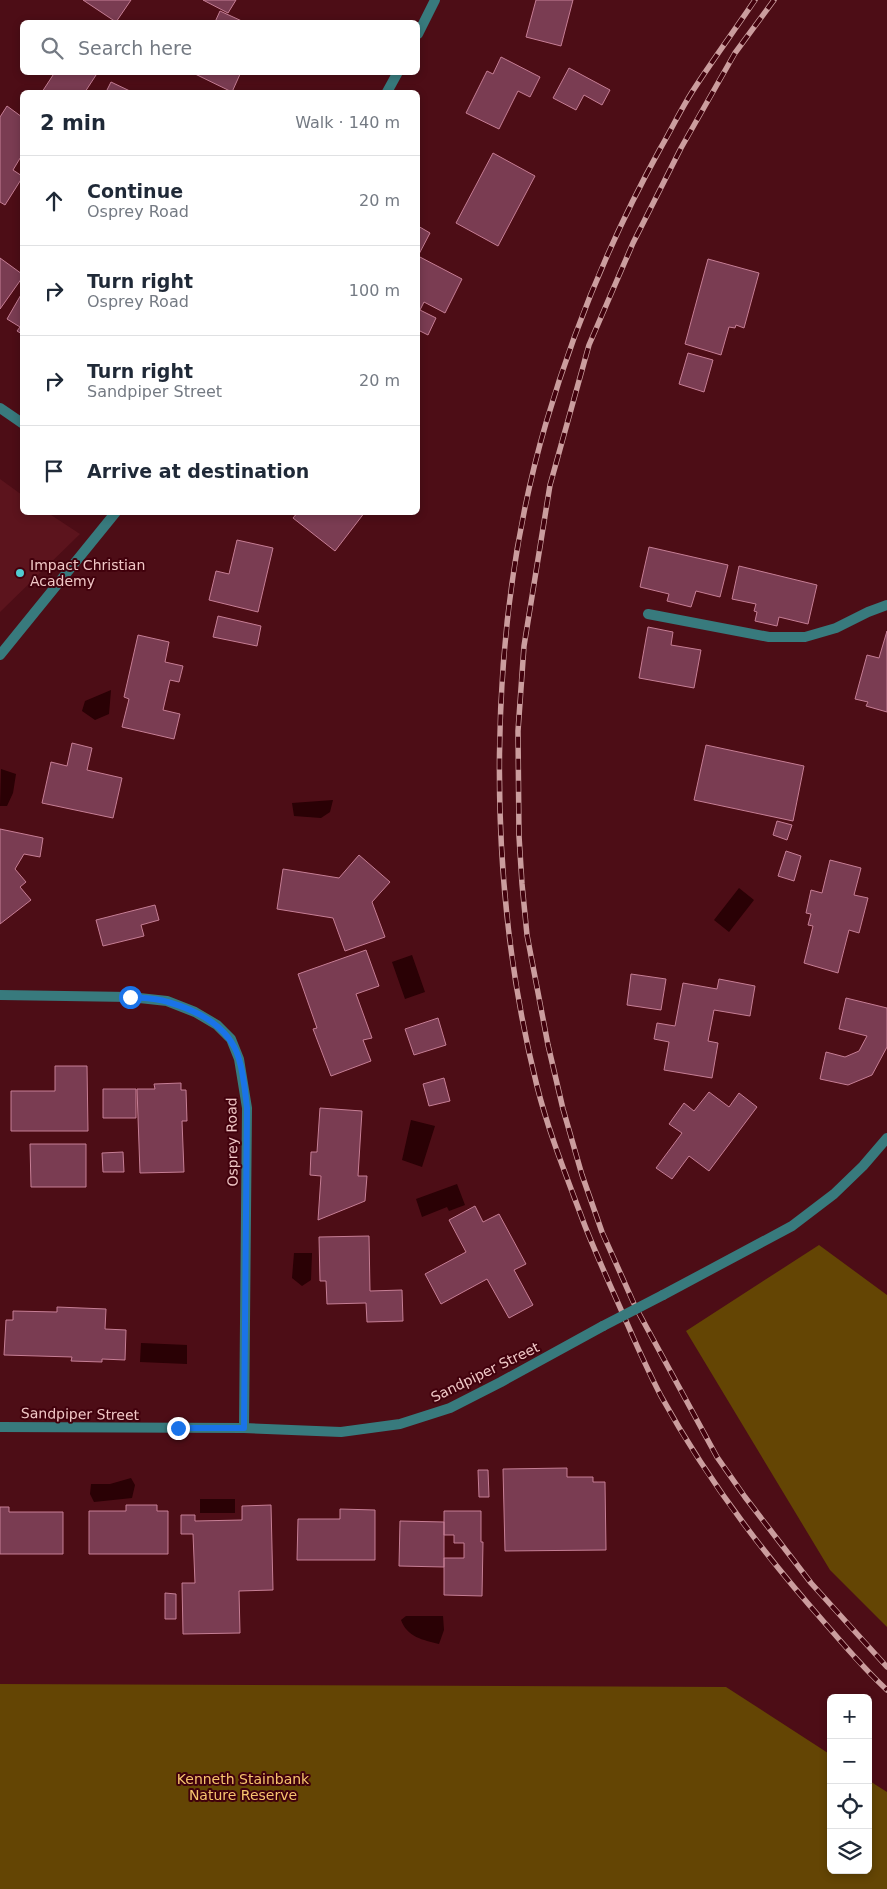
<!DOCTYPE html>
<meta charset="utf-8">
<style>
body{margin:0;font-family:"DejaVu Sans",sans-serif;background:#f6f6f7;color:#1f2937}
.controls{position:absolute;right:15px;bottom:15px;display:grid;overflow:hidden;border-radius:8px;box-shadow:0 2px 8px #0003}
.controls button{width:45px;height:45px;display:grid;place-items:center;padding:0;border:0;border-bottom:1px solid #e0e1e3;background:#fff;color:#1f2937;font:25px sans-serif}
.stop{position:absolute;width:15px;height:15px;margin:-11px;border:4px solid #1a73e8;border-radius:50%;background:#fff}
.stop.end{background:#1a73e8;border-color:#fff;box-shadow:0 1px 5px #0008}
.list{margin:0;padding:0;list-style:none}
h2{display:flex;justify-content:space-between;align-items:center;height:65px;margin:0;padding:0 20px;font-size:21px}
h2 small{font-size:16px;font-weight:400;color:#747a83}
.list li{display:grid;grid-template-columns:32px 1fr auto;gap:15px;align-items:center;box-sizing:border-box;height:90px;padding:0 20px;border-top:1px solid #e0e1e3}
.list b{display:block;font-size:19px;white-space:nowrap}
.list p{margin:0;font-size:16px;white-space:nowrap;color:#747a83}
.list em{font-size:16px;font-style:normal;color:#747a83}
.icon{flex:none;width:28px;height:28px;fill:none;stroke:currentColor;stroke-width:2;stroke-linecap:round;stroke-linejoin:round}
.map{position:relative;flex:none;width:887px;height:1889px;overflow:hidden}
.search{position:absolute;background:#fff;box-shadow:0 2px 8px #0003;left:20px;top:20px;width:400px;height:55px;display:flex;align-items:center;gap:12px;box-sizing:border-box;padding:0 18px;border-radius:8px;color:#747a83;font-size:19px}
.panel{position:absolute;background:#fff;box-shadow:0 2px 8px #0003;left:20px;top:90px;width:400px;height:425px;border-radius:8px}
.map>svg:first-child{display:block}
</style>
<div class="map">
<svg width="887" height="1889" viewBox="0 0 887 1889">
<rect width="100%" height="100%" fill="#4d0d16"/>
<path fill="#5c141d" d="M0,479L22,495V512L48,513L80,534L0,612Z"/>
<path fill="#644504" d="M819,1245L887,1295V1627L830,1570L686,1331Z
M0,1684L726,1687L831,1755V1870H868V1780L887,1792V1889H0Z"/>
<path fill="#2a0105" d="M111,690L109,714L95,720L82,711L85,701Z
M1,769L16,774L13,793L7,806H0Z
M333,800L330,812L321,818L294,816L292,803Z
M739,888L754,900L729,932L714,920Z
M412,955L425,992L405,999L392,962Z
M411,1120L435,1126L422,1167L402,1160Z
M457,1184L465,1205L449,1211L447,1207L422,1217L416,1199Z
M294,1253H312L311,1280L302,1286L292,1278Z
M141,1343L187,1345V1364L140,1362Z
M131,1478L135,1485L132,1498L94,1502L90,1494L91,1484H110Z
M200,1499H235V1513H200Z
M406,1616H443L444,1630L439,1644C423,1640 407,1637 401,1620Z"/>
<path fill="#7a3c52" stroke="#c67e95" d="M83,0H131L116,22Z
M203,0H236L228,13Z
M536,0H573L561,46L526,37Z
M220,11L244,22H215Z
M501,57L540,77L530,97L518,91L499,129L466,113L487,71L493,74Z
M569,68L610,90L602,105L584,95L576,110L553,98Z
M55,72H98L85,92H42Z
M191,72H241L232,92Z
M111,82L132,92H106Z
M7,106L22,117V155L13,170L22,176V178L5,205L0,202V117Z
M493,153L535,176L498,246L456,223Z
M418,226L430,233L418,256L462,279L445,313L424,302L420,310L436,318L428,335L418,330Z
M0,258L22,274V278L0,309Z
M708,259L759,273L744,328L736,325L735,328L729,327L721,355L685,344Z
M22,293V334L17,331L20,327L7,319Z
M688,353L713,360L704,392L679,384Z
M298,512H365L335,551L293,518Z
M237,540L273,548L258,612L209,600L216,571L229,574Z
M649,547L728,565L720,597L696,591L691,607L667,601L669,594L640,587Z
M739,566L817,585L808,624L779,617L777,626L755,621L757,612L754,611L756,604L732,599Z
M218,616L261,626L257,646L213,637Z
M648,627L673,632L671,645L701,650L694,688L639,678Z
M887,631V712L866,706L868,702L855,699L867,655L879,658Z
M138,635L169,642L165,662L183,666L179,682L170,680L163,710L180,714L174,739L122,727L129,699L124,697Z
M72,743L92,748L87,770L122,778L113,818L42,803L51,762L67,766Z
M706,745L804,766L793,821L694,800Z
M777,821L792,825L787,840L773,835Z
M0,829L43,838L40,857L24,854L15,869L26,882L20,887L31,900L0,924Z
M786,851L801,856L794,881L778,876Z
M359,855L390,882L372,902L385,937L345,951L333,918L277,909L283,869L339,878Z
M830,860L861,868L854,895L868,898L859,933L849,930L838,973L804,963L813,926L808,925L811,914L806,913L811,890L822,893Z
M155,905L159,920L141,925L144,936L103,946L96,920Z
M366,950L379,986L356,994L372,1038L363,1040L371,1061L331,1076L313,1029L317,1028L298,974Z
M631,974L666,979L661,1010L627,1005Z
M719,979L755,986L750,1016L714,1010L708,1041L718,1043L712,1078L664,1070L669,1042L654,1039L657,1023L675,1026L683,983L717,989Z
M846,998L887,1008V1047L872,1075L848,1085L820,1079L826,1052L845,1057L859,1051L867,1036L839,1029Z
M438,1018L446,1045L414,1055L405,1029Z
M55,1066H87L88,1131H11V1091H55Z
M444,1078L450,1101L429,1106L423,1084Z
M181,1083V1090H186L187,1121H182L184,1172L140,1173L137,1089H155L154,1084Z
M103,1089H136V1118H103Z
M709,1092L729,1107L739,1093L757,1107L709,1171L689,1156L672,1179L656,1168L682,1133L669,1124L684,1103L694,1111Z
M320,1108L362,1111L358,1176H367L365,1201L318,1220L321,1176L310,1175L311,1152H317Z
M30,1144H86V1187H31Z
M123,1152L124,1172H103L102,1153Z
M475,1206L483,1222L499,1214L526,1264L514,1270L533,1305L509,1318L487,1279L441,1304L425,1274L466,1252L449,1220Z
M369,1236L370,1291L402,1290L403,1321L367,1322L366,1303L327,1304L326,1281H320L319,1237Z
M57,1307L106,1309L105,1329L126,1330L125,1360L102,1359V1362L71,1361L72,1357L4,1355L6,1320H13V1311L57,1312Z
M567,1468V1477H593V1482H605L606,1550L505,1551L503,1469Z
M478,1470H488L489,1497H479Z
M126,1505H157V1511H168V1554H89V1511H126Z
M271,1505L273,1590L239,1591L240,1633L183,1634L182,1583H195L193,1534H181V1515H195V1521L242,1520V1506Z
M0,1507H9V1512H63V1554H0Z
M340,1509L375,1510V1560H297L298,1519H340Z
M444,1511H481V1542H483L482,1596L444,1595V1558H464V1543H454V1535H444Z
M400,1521L444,1522V1567L399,1566Z
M165,1593L176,1594V1619H165Z"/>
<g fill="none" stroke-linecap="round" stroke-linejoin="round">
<path stroke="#387a7d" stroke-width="10" d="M418,34L435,0
M387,92L398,72
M0,408L22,423
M648,614L769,637H805L836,628L868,612L887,605
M0,655L116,512
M0,995L130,997L167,1001L195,1012L217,1025L231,1039L239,1059L247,1108L244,1428
M663,1295L792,1226L834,1194L863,1166L887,1138
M0,1427L244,1428L341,1432L400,1424L450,1408L501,1382L603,1326"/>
<defs>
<path id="rail" d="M755,0C734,31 712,61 692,92C680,111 671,130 660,149C612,236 574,328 546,423C486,628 485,879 537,1086C549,1134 568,1180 585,1226C600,1264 617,1300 633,1337C642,1357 651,1377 661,1396C706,1478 762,1552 824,1622C844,1645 864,1669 887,1690
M774,0L735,53L681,148L633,243L589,345L550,485L524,646L518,731L519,836L522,884L527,935L548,1045L563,1109L582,1175L602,1232L635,1306L717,1457L745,1497L811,1583L887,1667"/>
</defs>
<use href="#rail" stroke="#cb9d9e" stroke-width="5.5"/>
<use href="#rail" stroke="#41010c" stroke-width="4" stroke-dasharray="11" stroke-linecap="butt"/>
<path stroke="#387a7d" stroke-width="10" d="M603,1326L663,1295"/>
</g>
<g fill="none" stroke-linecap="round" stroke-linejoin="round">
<path stroke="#1a73e8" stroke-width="6" d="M130,997C142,998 156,998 168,1002C199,1011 230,1027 239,1059C244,1075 245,1092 247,1108L244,1428H178"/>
</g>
<circle fill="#51ccd1" stroke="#41010c" stroke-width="2" cx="20" cy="573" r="5"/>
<g text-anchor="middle" stroke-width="4" stroke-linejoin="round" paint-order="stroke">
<g font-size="14" fill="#f0c7c6" stroke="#41010c" text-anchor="start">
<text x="30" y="570">Impact Christian<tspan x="30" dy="16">Academy</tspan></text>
</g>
<g font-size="14" fill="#f0c7c6" stroke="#41010c">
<text transform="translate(232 1142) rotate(-91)" y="5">Osprey Road</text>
<text transform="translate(485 1372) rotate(-26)" y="5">Sandpiper Street</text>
<text transform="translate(80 1414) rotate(1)" y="5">Sandpiper Street</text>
</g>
<g font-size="14" fill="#f7c46e" stroke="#41010c">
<text x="243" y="1784">Kenneth Stainbank<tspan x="243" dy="16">Nature Reserve</tspan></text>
</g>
</g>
</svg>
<div class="controls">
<button>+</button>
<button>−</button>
<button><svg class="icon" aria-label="locate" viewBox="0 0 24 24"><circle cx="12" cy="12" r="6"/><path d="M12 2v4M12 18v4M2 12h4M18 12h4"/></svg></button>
<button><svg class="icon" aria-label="layers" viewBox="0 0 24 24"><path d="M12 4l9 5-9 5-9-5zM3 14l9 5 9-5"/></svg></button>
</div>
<div class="stop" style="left:130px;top:997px"></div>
<div class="stop end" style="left:178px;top:1428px"></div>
<div class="search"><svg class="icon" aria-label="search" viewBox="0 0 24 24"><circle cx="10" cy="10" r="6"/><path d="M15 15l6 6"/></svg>Search here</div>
<section class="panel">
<h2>2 min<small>Walk · 140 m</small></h2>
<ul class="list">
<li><svg class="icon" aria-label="ahead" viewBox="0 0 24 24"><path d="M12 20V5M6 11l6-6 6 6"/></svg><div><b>Continue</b><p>Osprey Road</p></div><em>20 m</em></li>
<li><svg class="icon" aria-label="right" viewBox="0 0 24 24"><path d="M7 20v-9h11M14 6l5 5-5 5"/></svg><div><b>Turn right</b><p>Osprey Road</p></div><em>100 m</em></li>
<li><svg class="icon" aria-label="right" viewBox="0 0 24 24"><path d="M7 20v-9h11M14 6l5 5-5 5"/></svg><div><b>Turn right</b><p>Sandpiper Street</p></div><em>20 m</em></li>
<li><svg class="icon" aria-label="arrive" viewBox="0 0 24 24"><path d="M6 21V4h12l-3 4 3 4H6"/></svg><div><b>Arrive at destination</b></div></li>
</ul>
</section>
</div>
